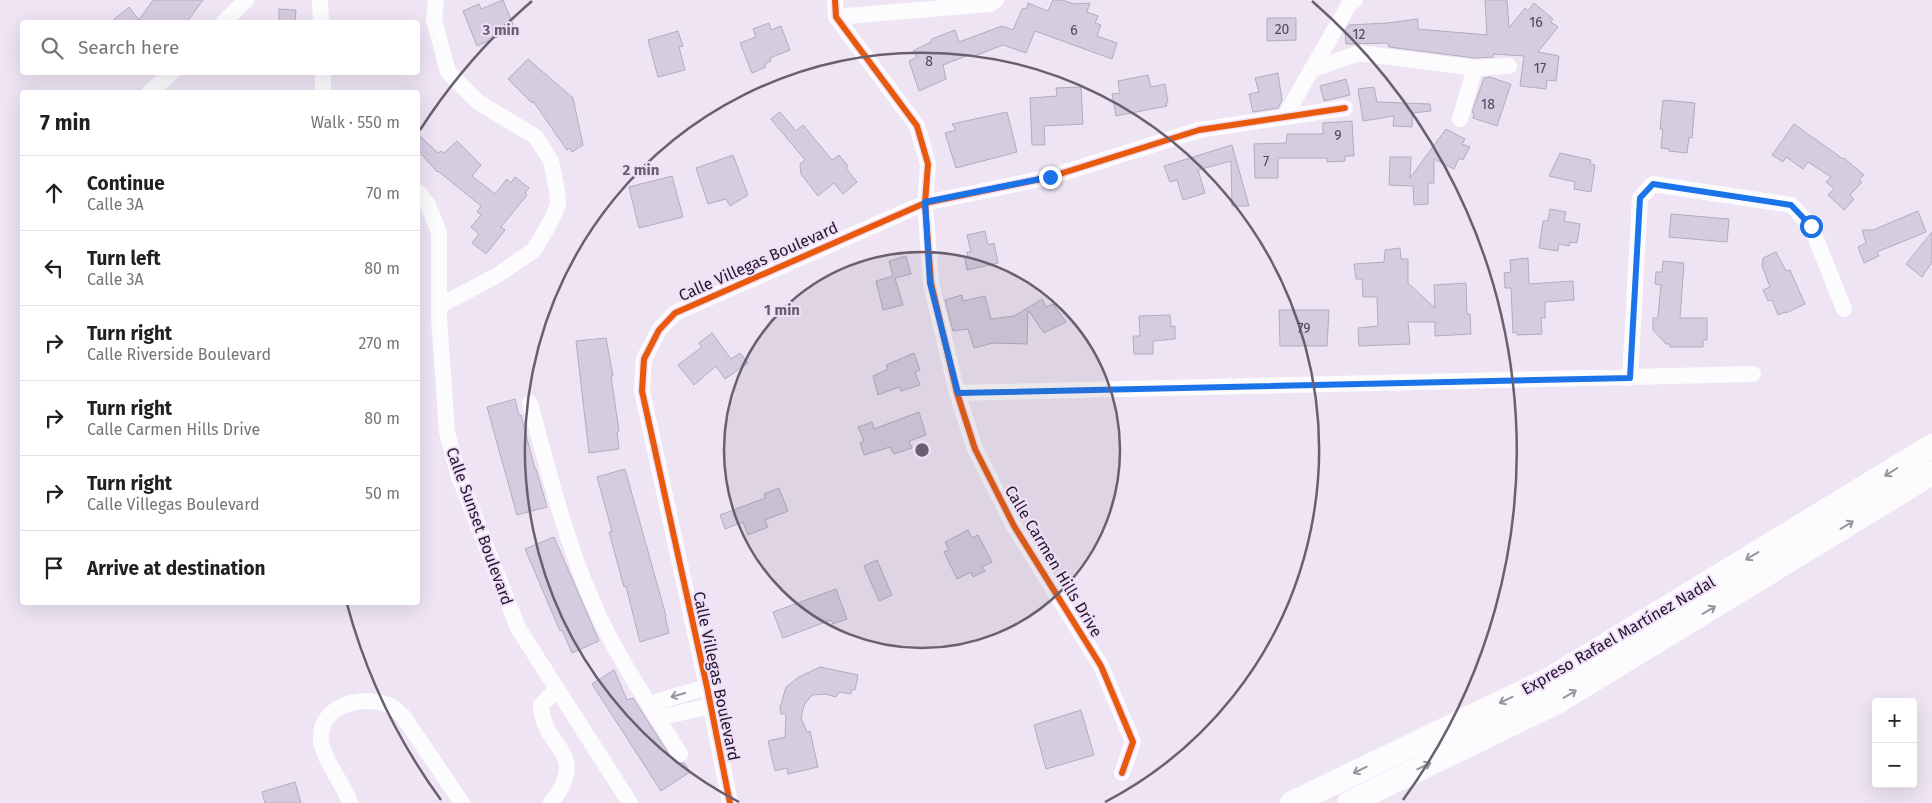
<!DOCTYPE html>
<meta charset="utf-8">
<style>
body{margin:0;font-family:"Fira Sans",sans-serif;background:#f6f6f6;color:#202124}
.controls{position:absolute;right:15px;bottom:15px;display:grid;overflow:hidden;border-radius:5px;box-shadow:0 5px 20px #0002}
.controls button{width:45px;height:45px;display:grid;place-items:center;padding:0;border:0;border-bottom:1px solid #e0e0e0;background:#fff;color:#202124;font:25px sans-serif}
.stop{position:absolute;width:15px;height:15px;margin:-11px;border:4px solid #1a73e8;border-radius:50%;background:#fff}
.stop.end{background:#1a73e8;border-color:#fff;box-shadow:0 1px 5px #0008}
.list{margin:0;padding:0;list-style:none}
h2{display:flex;justify-content:space-between;align-items:center;height:65px;margin:0;padding:0 20px;font-size:21px}
h2 small{font-size:16px;font-weight:400;color:#757577}
.list li{display:grid;grid-template-columns:32px 1fr auto;gap:15px;align-items:center;box-sizing:border-box;height:75px;padding:0 20px;border-top:1px solid #e0e0e0}
.list b{display:block;font-size:19px;white-space:nowrap}
.list p{margin:0;font-size:16px;white-space:nowrap;color:#757577}
.list em{font-size:16px;font-style:normal;color:#757577}
.icon{flex:none;width:28px;height:28px;fill:none;stroke:currentColor;stroke-width:2;stroke-linecap:round;stroke-linejoin:round}
.map{position:relative;flex:none;width:1932px;height:803px;overflow:hidden}
.search{position:absolute;background:#fff;box-shadow:0 5px 20px #0002;left:20px;top:20px;width:400px;height:55px;display:flex;align-items:center;gap:12px;box-sizing:border-box;padding:0 18px;border-radius:5px;color:#757577;font-size:19px}
.panel{position:absolute;background:#fff;box-shadow:0 5px 20px #0002;left:20px;top:90px;width:400px;height:515px;border-radius:5px}
.map>svg:first-child{display:block}
</style>
<div class="map">
<svg width="1932" height="803" viewBox="0 0 1932 803">
<rect width="100%" height="100%" fill="#eee4f4"/>
<path fill="#d5cce2" stroke="#b3acbc" d="M153,0H203L187,22H111L129,7L139,20Z
M503,0L515,29L477,46L463,11L479,4L481,9Z
M1053,0H1062L1074,4L1090,3L1087,12L1098,16L1095,23L1101,25L1097,36L1117,43L1112,59L1035,31L1026,53L1003,45L972,57L971,54L943,65L946,79L919,91L909,61L917,57L913,51L931,42L932,39L955,30L959,42L1002,26L1013,30L1022,9L1027,8L1028,3L1048,11Z
M1485,0H1507L1509,28L1525,8L1528,11L1534,3L1553,19L1551,22L1558,27L1538,52L1559,56L1556,81L1547,80L1546,89L1520,86L1524,56L1494,54L1493,57L1475,58L1389,47L1388,43L1346,44L1345,31L1349,25L1387,23L1418,19V29L1487,35Z
M279,9L296,10L295,22H279Z
M1267,18H1296V40L1267,41Z
M769,23L771,30L781,26L790,50L770,58L771,61L765,64L766,67L752,73L740,43L756,37L753,29Z
M678,31L683,46L679,47L685,70L658,77L648,40Z
M528,59L573,98L583,145L572,152L570,148L567,150L533,101L532,103L508,79Z
M1278,73L1282,100L1278,108L1253,112L1249,94L1259,92L1255,78Z
M1148,75L1151,87L1165,84L1168,102L1166,103L1167,106L1116,116L1112,94L1120,93L1118,81Z
M1489,77L1511,84L1497,126L1473,118L1474,113L1472,112L1484,78Z
M1346,79L1350,95L1324,101L1320,86Z
M1081,87L1083,124L1044,126L1045,145H1032L1030,98L1057,96L1056,88Z
M1374,87L1377,102L1430,104L1431,111L1413,113L1412,127L1393,126L1394,116L1363,121L1358,89Z
M1663,100L1695,103L1692,138L1689,137L1687,153L1669,151V149L1661,148L1663,129H1660Z
M780,112L796,131L803,125L832,160L839,155L848,166L846,168L857,182L843,194L834,183L818,196L801,174L800,164L805,160L771,119Z
M1007,112L1017,152L956,168L945,133L956,130L952,124Z
M1352,121L1354,156H1345V161L1327,162V158H1278V178H1255L1254,144L1286,143L1287,134H1323V123Z
M1794,124L1843,159L1844,158L1864,175L1859,180L1862,182L1850,195L1854,199L1844,210L1828,195L1834,189L1826,182L1831,177L1808,162L1803,169L1786,157L1783,162L1772,155Z
M1446,129L1465,139L1462,144L1470,147L1463,160L1459,158L1454,169L1434,159V183H1428V204L1414,205L1413,186L1389,185L1390,157H1411L1410,178Z
M418,134L438,153L441,151L444,153L457,141L481,165L472,176L495,194L507,179L511,183L515,177L529,188L525,193L527,195L501,227L505,230L486,254L472,243L479,234L471,227L481,215L477,212L481,206L438,171L437,172L418,150Z
M1232,145L1249,206H1232L1231,161L1198,170L1205,193L1183,200L1177,180L1170,182L1164,166Z
M1560,153L1591,160L1590,164L1595,165L1591,192L1574,189L1575,182L1549,176Z
M733,155L748,195L730,206L726,199L708,204L696,168Z
M672,176L683,217L639,228L629,187Z
M1550,209L1566,212L1564,221L1580,224L1577,243L1570,242L1569,246L1559,244L1558,251L1539,248L1543,221H1548Z
M1918,211L1926,232L1877,252L1879,256L1864,263L1858,247L1866,243L1862,230H1873Z
M1671,214L1729,219L1727,242L1669,237Z
M985,231L988,245L994,243L998,263L967,270L965,258L968,257L967,252H971L967,235Z
M1932,232V262L1922,277L1906,264Z
M1400,248L1401,259H1408V283L1435,308L1434,285L1466,283L1467,314H1470L1471,334L1435,336V322H1408L1410,344L1359,346L1358,328L1378,326L1377,297H1363L1362,279H1356L1354,264L1384,262L1385,250Z
M1776,252L1786,271L1790,270L1805,304L1786,313L1785,312L1778,315L1772,300L1768,301L1763,290L1770,287L1762,266L1763,258Z
M906,256L911,274L895,278L903,305L883,310L876,281L893,276L889,261Z
M1528,258L1529,284L1573,281L1574,300L1545,302V318H1541L1542,334L1517,335V332L1513,333L1511,288H1505L1504,273L1511,272L1510,260Z
M1663,261L1684,263L1680,318H1707V340H1703V347H1670V344H1666L1653,330V318H1657L1658,316L1661,285L1655,284L1656,272H1662Z
M962,295L963,301L985,296L991,319L1014,316L1042,299L1046,307L1053,304L1066,322L1044,333L1028,310L1027,344L993,343L974,348L968,329L953,331L947,308L945,300Z
M1279,310H1329L1327,346H1280Z
M1170,315L1171,327L1175,326V339L1153,341V354H1134L1133,336H1140L1139,316Z
M712,333L731,359L740,353L748,363L725,379L716,366L694,385L678,365L702,347L699,343Z
M606,338L613,376H611L619,431L617,432L619,449L589,453L576,341Z
M914,353L920,370L915,372L920,385L901,391L899,387L878,395L873,376L888,369L886,365Z
M515,399L519,416L521,415L535,469H536L547,507L517,515L487,407Z
M919,412L926,435L909,441L912,448L894,454L890,447L864,455L860,443L864,441L858,427L872,422L874,429Z
M625,469L666,616H665L669,633L640,642L626,586L624,587L609,532L612,531L597,477Z
M779,488L788,511L765,520L768,527L748,535L743,522L725,529L720,515L765,498L764,494Z
M968,530L972,538L978,535L992,562L982,567L985,571L973,577L971,572L957,579L944,552L949,550L945,542Z
M554,537L599,641L572,653L562,630L560,631L525,549Z
M877,560L892,595L879,601L864,566Z
M836,589L847,619L833,624L831,620L783,638L773,612Z
M820,667L858,675L855,690H851V694L839,692L836,697L825,694L812,695L804,705L801,718L807,732L810,731L818,767L788,774L787,768L775,771L768,741L785,737L786,714H781L780,708L786,687L799,677Z
M614,670L627,700L633,698L672,759L676,763H684L690,772L661,791L592,684Z
M1081,710L1094,755L1046,769L1034,725Z
M295,782L301,803H265L262,792Z"/>
<g fill="none" stroke-linecap="round" stroke-linejoin="round">
<path stroke="#fcfbfd" stroke-width="16" d="M320,0L321,22
M436,0L434,20L448,72L478,102L536,137L551,161L557,190L558,205L551,221L534,250L496,276L439,306
M835,0L836,17L917,126L928,164L925,203L931,283L957,393L975,449L1014,526L1101,666L1133,742L1122,773
M836,17L990,4L996,0
M224,22L246,0
M1311,70L1359,53L1475,68L1509,66
M323,72V92
M150,92L172,72
M1285,116L1350,3L1355,0
M1460,119L1475,68
M418,192L428,205L439,232V318L447,432L458,474L518,628L630,803
M1630,378L1640,198L1653,184L1791,205L1811,226L1844,309
M957,393L1753,374
M530,403C548,470 565,539 593,603C616,656 650,705 680,754
M649,704L707,687
M658,718L710,706
M350,803C343,783 323,760 321,740C318,705 365,693 391,706C395,708 399,713 403,716L462,803
M551,803C591,751 542,749 541,705L557,689
M730,803L707,687L642,391L644,359L659,330L675,313L925,203L1050,177L1199,130L1345,108"/>
<path stroke="#fcfbfd" stroke-width="24" d="M1292,803L1550,679L1932,446
M1349,803L1557,702L1932,473"/>
<defs>
<path id="cycleway" d="M835,0L836,17L917,126L928,164L925,203L931,283L957,393L975,449L1014,526L1101,666L1133,742L1122,773
M730,803L707,687L642,391L644,359L659,330L675,313L925,203L1050,177L1199,130L1345,108"/>
</defs>
<use href="#cycleway" stroke="#f0defa" stroke-width="9"/>
<use href="#cycleway" stroke="#e8590c" stroke-width="6"/>
</g>
<defs><path id="oneway-shaft" d="M-6 0H5M1.5-3L5.5 0L1.5 3" fill="none" stroke-width="1.6" stroke-linecap="round" stroke-linejoin="round" transform="scale(1.25)"/></defs>
<g stroke="#9a959d">
<use href="#oneway-shaft" transform="translate(1891 472) rotate(148)"/>
<use href="#oneway-shaft" transform="translate(1847 525) rotate(-31)"/>
<use href="#oneway-shaft" transform="translate(1752 556) rotate(149)"/>
<use href="#oneway-shaft" transform="translate(1709 610) rotate(-31)"/>
<use href="#oneway-shaft" transform="translate(1570 694) rotate(-31)"/>
<use href="#oneway-shaft" transform="translate(678 695) rotate(164)"/>
<use href="#oneway-shaft" transform="translate(1506 700) rotate(154)"/>
<use href="#oneway-shaft" transform="translate(1424 766) rotate(-26)"/>
<use href="#oneway-shaft" transform="translate(1360 770) rotate(154)"/>
</g>
<g fill="none" stroke-linecap="round" stroke-linejoin="round">
<path stroke="#1a73e8" stroke-width="6" d="M1050,177L925,202L930,283L958,393L1630,378L1640,198L1653,184L1791,205L1811,226"/>
</g>
<circle cx="922" cy="450" r="198" fill="#6a5f6f" fill-opacity=".12"/>
<g fill="none" stroke="#6a5f6f" stroke-width="2.5">
<circle cx="922" cy="450" r="198"/>
<path d="M739 802A397 397 0 1 1 1105 802"/>
<path d="M441 800A595 595 0 0 1 347 604M420 130A595 595 0 0 1 532 1M1312 1A595 595 0 0 1 1403 800"/>
</g>
<g text-anchor="middle" stroke-width="4" stroke-linejoin="round" paint-order="stroke">
<g font-size="14" fill="#514758">
<text x="1536" y="27">16</text>
<text x="1282" y="34">20</text>
<text x="1074" y="35">6</text>
<text x="1359" y="39">12</text>
<text x="929" y="66">8</text>
<text x="1540" y="73">17</text>
<text x="1488" y="109">18</text>
<text x="1338" y="140">9</text>
<text x="1266" y="166">7</text>
<text x="1304" y="333">79</text>
</g>
<g font-size="16" fill="#231828" stroke="#f0defa">
<text transform="translate(758 261) rotate(-24)" y="6">Calle Villegas Boulevard</text>
<text transform="translate(480 526) rotate(70)" y="6">Calle Sunset Boulevard</text>
<text transform="translate(1054 561) rotate(59)" y="6">Calle Carmen Hills Drive</text>
<text transform="translate(1618 635) rotate(-30)" y="6">Expreso Rafael Martínez Nadal</text>
<text transform="translate(717 676) rotate(78)" y="6">Calle Villegas Boulevard</text>
</g>
</g>
<circle cx="922" cy="450" r="8" fill="#6a5f6f" stroke="#f0defa" stroke-width="2.5"/>
<g font-size="15" text-anchor="middle" font-weight="bold" fill="#6a5f6f" stroke="#f0defa" stroke-width="4" stroke-linejoin="round" paint-order="stroke">
<text x="501" y="35">3 min</text>
<text x="641" y="175">2 min</text>
<text x="782" y="315">1 min</text>
</g>
</svg>
<div class="controls">
<button>+</button>
<button>−</button>
</div>
<div class="stop" style="left:1811px;top:226px"></div>
<div class="stop end" style="left:1050px;top:177px"></div>
<div class="search"><svg class="icon" aria-label="search" viewBox="0 0 24 24"><circle cx="10" cy="10" r="6"/><path d="M15 15l6 6"/></svg>Search here</div>
<section class="panel">
<h2>7 min<small>Walk · 550 m</small></h2>
<ul class="list">
<li><svg class="icon" aria-label="ahead" viewBox="0 0 24 24"><path d="M12 20V5M6 11l6-6 6 6"/></svg><div><b>Continue</b><p>Calle 3A</p></div><em>70 m</em></li>
<li><svg class="icon" aria-label="left" viewBox="0 0 24 24"><path d="M17 20v-9H6M10 6l-5 5 5 5"/></svg><div><b>Turn left</b><p>Calle 3A</p></div><em>80 m</em></li>
<li><svg class="icon" aria-label="right" viewBox="0 0 24 24"><path d="M7 20v-9h11M14 6l5 5-5 5"/></svg><div><b>Turn right</b><p>Calle Riverside Boulevard</p></div><em>270 m</em></li>
<li><svg class="icon" aria-label="right" viewBox="0 0 24 24"><path d="M7 20v-9h11M14 6l5 5-5 5"/></svg><div><b>Turn right</b><p>Calle Carmen Hills Drive</p></div><em>80 m</em></li>
<li><svg class="icon" aria-label="right" viewBox="0 0 24 24"><path d="M7 20v-9h11M14 6l5 5-5 5"/></svg><div><b>Turn right</b><p>Calle Villegas Boulevard</p></div><em>50 m</em></li>
<li><svg class="icon" aria-label="arrive" viewBox="0 0 24 24"><path d="M6 21V4h12l-3 4 3 4H6"/></svg><div><b>Arrive at destination</b></div></li>
</ul>
</section>
</div>
